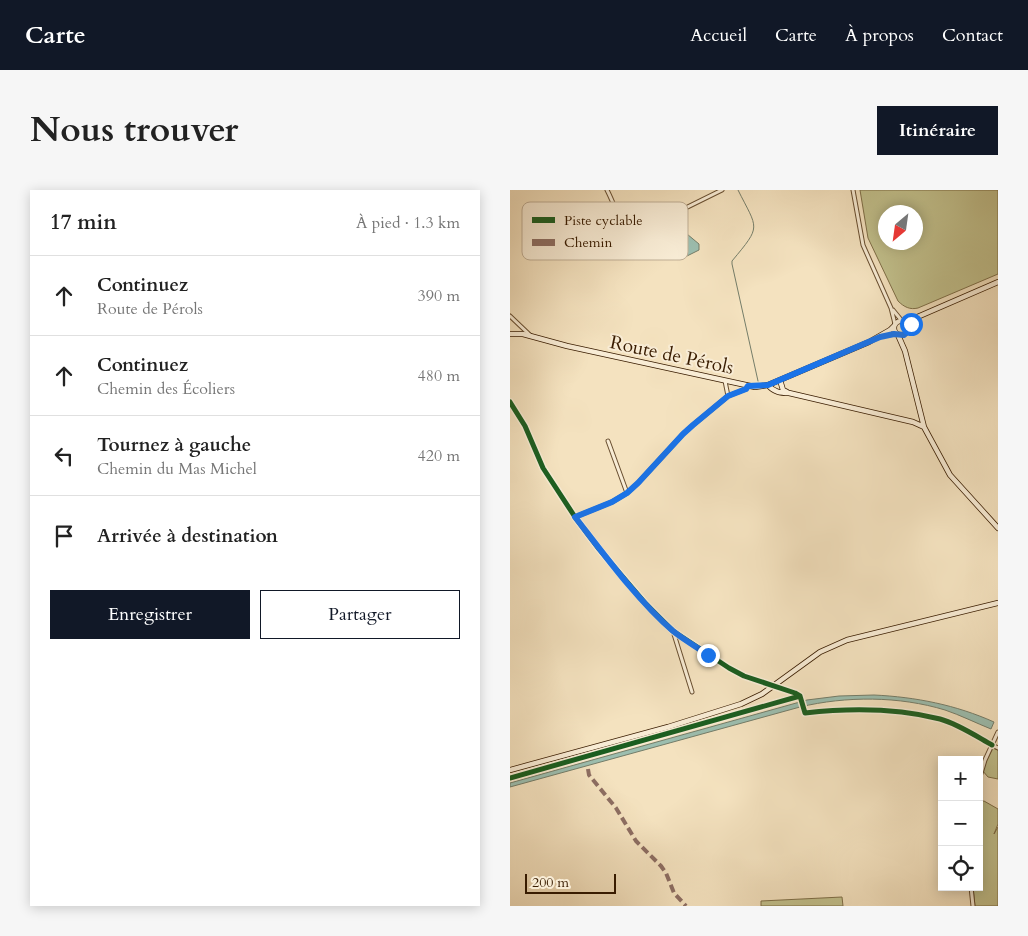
<!DOCTYPE html>
<html lang="fr">
<meta charset="utf-8">
<style>
body{margin:0;font-family:Cardo,serif;background:#f6f6f6;color:#222}
.controls{position:absolute;right:15px;bottom:15px;display:grid;overflow:hidden;border-radius:0px;box-shadow:0 2px 12px #0003}
.controls button{width:45px;height:45px;display:grid;place-items:center;padding:0;border:0;border-bottom:1px solid #e0e0e0;background:#fff;color:#222;font:25px sans-serif}
.compass{position:absolute;left:368px;top:15px;width:45px;height:45px;border-radius:50%;background:#fff;box-shadow:0 2px 12px #0003;rotate:209deg}
.scale{position:absolute;left:15px;bottom:12px;width:91px;box-sizing:border-box;padding-left:5px;border:2px solid #391c01;border-top:0;font-size:14px;line-height:18px;white-space:nowrap;color:#391c01;-webkit-text-stroke:4px #f8ecd5;paint-order:stroke}
.stop{position:absolute;width:15px;height:15px;margin:-11px;border:4px solid #1a73e8;border-radius:50%;background:#fff}
.stop.end{background:#1a73e8;border-color:#fff;box-shadow:0 1px 5px #0008}
.list{margin:0;padding:0;list-style:none}
h2{display:flex;justify-content:space-between;align-items:center;height:65px;margin:0;padding:0 20px;font-size:21px}
h2 small{font-size:16px;font-weight:400;color:#767676}
.list li{display:grid;grid-template-columns:32px 1fr auto;gap:15px;align-items:center;box-sizing:border-box;height:80px;padding:0 20px;border-top:1px solid #e0e0e0}
.list b{display:block;font-size:19px;white-space:nowrap}
.list p{margin:0;font-size:16px;white-space:nowrap;color:#767676}
.list em{font-size:16px;font-style:normal;color:#767676}
.actions{display:flex;gap:10px;padding:15px 20px}
.actions a{flex:1;padding:11px 0;border:1px solid #111827;border-radius:0px;text-align:center;font-size:18px;color:#111827}
.actions .main{background:#111827;color:#fff}
.icon{flex:none;width:28px;height:28px;fill:none;stroke:currentColor;stroke-width:2;stroke-linecap:round;stroke-linejoin:round}
.map{position:relative;flex:none;width:488px;height:716px;overflow:hidden;border-radius:0px}
header{display:flex;align-items:center;gap:30px;box-sizing:border-box;height:70px;padding:0 25px;background:#111827;color:#fff}
header strong{font-size:24px}
nav{display:flex;gap:28px;margin-inline-start:auto;font-size:18px}
.intro{display:flex;align-items:center;justify-content:space-between;box-sizing:border-box;height:120px;padding:0 30px}
h1{margin:0;font-size:35px}
.button{padding:12px 22px;border-radius:0px;background:#111827;color:#fff;font-size:18px;font-weight:700}
main{display:flex;gap:30px;padding:0 30px}
aside{flex:1;background:#fff;border-radius:0px;box-shadow:0 2px 12px #0003}
.map>svg:first-child{display:block}
</style>
<header>
<strong>Carte</strong>
<nav><a>Accueil</a><a>Carte</a><a>À propos</a><a>Contact</a></nav>
</header>
<div class="intro"><h1>Nous trouver</h1><a class="button">Itinéraire</a></div>
<main>
<aside>
<h2>17 min<small>À pied · 1.3 km</small></h2>
<ul class="list">
<li><svg class="icon" aria-label="ahead" viewBox="0 0 24 24"><path d="M12 20V5M6 11l6-6 6 6"/></svg><div><b>Continuez</b><p>Route de Pérols</p></div><em>390 m</em></li>
<li><svg class="icon" aria-label="ahead" viewBox="0 0 24 24"><path d="M12 20V5M6 11l6-6 6 6"/></svg><div><b>Continuez</b><p>Chemin des Écoliers</p></div><em>480 m</em></li>
<li><svg class="icon" aria-label="left" viewBox="0 0 24 24"><path d="M17 20v-9H6M10 6l-5 5 5 5"/></svg><div><b>Tournez à gauche</b><p>Chemin du Mas Michel</p></div><em>420 m</em></li>
<li><svg class="icon" aria-label="arrive" viewBox="0 0 24 24"><path d="M6 21V4h12l-3 4 3 4H6"/></svg><div><b>Arrivée à destination</b></div></li>
</ul>
<div class="actions"><a class="main">Enregistrer</a><a>Partager</a></div>
</aside>
<div class="map">
<svg width="488" height="716" viewBox="0 0 488 716">
<rect width="100%" height="100%" fill="#f4e2bf"/>
<filter id="stains"><feTurbulence type="fractalNoise" baseFrequency=".004" numOctaves="4"/><feColorMatrix values="0 0 0 0 .2 0 0 0 0 .09 0 0 0 0 .02 0 0 0 .5 -.17"/></filter>
<radialGradient id="worn" r=".72"><stop offset=".6" stop-color="#630" stop-opacity="0"/><stop offset="1" stop-color="#630" stop-opacity=".3"/></radialGradient>
<path fill="#c2c18d" stroke="#7e6e47" fill-rule="evenodd" d="M350,0H488V84L408,118C400,120 394,117 388,111L358,48ZM406,22V52H376V22Z
M483,558L488,560V589L478,587L472,580Z
M474,611L488,619V634L484,644L488,637V716H465L463,697H469V612Z
M332,707L333,716H251V711Z"/>
<path fill="#9cbeaf" stroke="#747d69" d="M161,33L165,34L189,54V60L171,69L165,68L152,40L154,36Z
M364,505C406,507 446,515 484,532L481,539C466,533 450,525 435,520C389,506 336,506 290,517L0,597V593L297,510L329,506Z"/>
<g fill="none" stroke-linecap="round" stroke-linejoin="round">
<path stroke="#747d69" stroke-width="1" d="M228,0C248,40 252,35 222,71V74L248,191"/>
<defs>
<path id="street" d="M97,0C104,13 110,35 122,43L127,42L212,0
M343,0L353,55L381,118L385,134
M383,120L392,131
M0,126L21,146
M215,191L218,206
M98,251L117,303
M65,327L102,312L117,303L128,293L173,244L183,235L218,206L236,199L238,196
M163,441L182,502
M264,496L290,506L295,523
M482,555L488,558
M469,590L475,570L488,542
M461,697L463,716"/>
<path id="secondary" d="M384 138a7 7 0 1 1 14 0a7 7 0 1 1-14 0Z
M394,131L405,128L488,92
M0,144H13L57,156L245,197L258,195L359,152L380,140L384,136
M388,145L395,161L414,237
M270,190L273,200L277,202
M258,195C264,202 270,203 279,203L403,232L414,237L440,285L488,338
M0,212L15,236L33,278L65,327L89,359L136,414L163,441L219,478L234,486L264,496
M0,580L158,537L231,514L252,504L310,462L337,450L488,413"/>
</defs>
<use href="#street" stroke="#684e30" stroke-width="5"/>
<use href="#secondary" stroke="#391c01" stroke-width="6"/>
<use href="#street" stroke="#f8ecd5" stroke-width="3"/>
<use href="#secondary" stroke="#f8ecd5" stroke-width="4.5"/>
<path stroke="#8d6e63" stroke-width="4" stroke-dasharray="8 4" stroke-linecap="butt" d="M78,579L79,585L106,618L126,651L151,676L156,683L164,703L176,716"/>
<defs>
<path id="cycleway" d="M0,212L15,236L33,278L65,327L89,359L136,414L163,441L219,478L234,486L285,503L290,506L295,523C340,518 386,518 430,529C448,534 466,546 482,555
M0,588L290,506"/>
</defs>
<use href="#cycleway" stroke="#f8ecd5" stroke-width="8"/>
<use href="#cycleway" stroke="#1b5e20" stroke-width="5"/>
</g>
<g fill="none" stroke-linecap="round" stroke-linejoin="round">
<path stroke="#1a73e8" stroke-width="6" d="M198,465C187,457 174,450 163,441C128,411 93,363 65,327L102,312L117,303L128,293L173,244L183,235L218,206L236,199L238,196L258,195L370,147L384,144L394,145L397,142L401,134"/>
</g>
<g text-anchor="middle" stroke-width="4" stroke-linejoin="round" paint-order="stroke">
<g font-size="19" fill="#391c01" stroke="#f8ecd5">
<text transform="translate(162 164) rotate(12)" y="7">Route de Pérols</text>
</g>
</g>
<rect x="12" y="12" width="166" height="58" rx="8" fill="#f8ecd5" stroke="#bfae95" stroke-width="1"/>
<rect x="22" y="27" width="23" height="6" fill="#1b5e20"/>
<rect x="22" y="49" width="23" height="7" fill="#8d6e63"/>
<g font-size="14" fill="#391c01">
<text x="54" y="35">Piste cyclable</text>
<text x="54" y="57">Chemin</text>
</g>
<rect width="100%" height="100%" filter="url(#stains)"/>
<rect width="100%" height="100%" fill="url(#worn)"/>
</svg>
<div class="controls">
<button>+</button>
<button>−</button>
<button><svg class="icon" aria-label="locate" viewBox="0 0 24 24"><circle cx="12" cy="12" r="6"/><path d="M12 2v4M12 18v4M2 12h4M18 12h4"/></svg></button>
</div>
<svg class="compass" viewBox="-18 -18 36 36"><path d="M0-13l5 13h-10z" fill="#e53935"/><path d="M0 13l5-13h-10z" fill="#767676"/></svg>
<div class="scale">200 m</div>
<div class="stop" style="left:401px;top:134px"></div>
<div class="stop end" style="left:198px;top:465px"></div>
</div>
</main>
